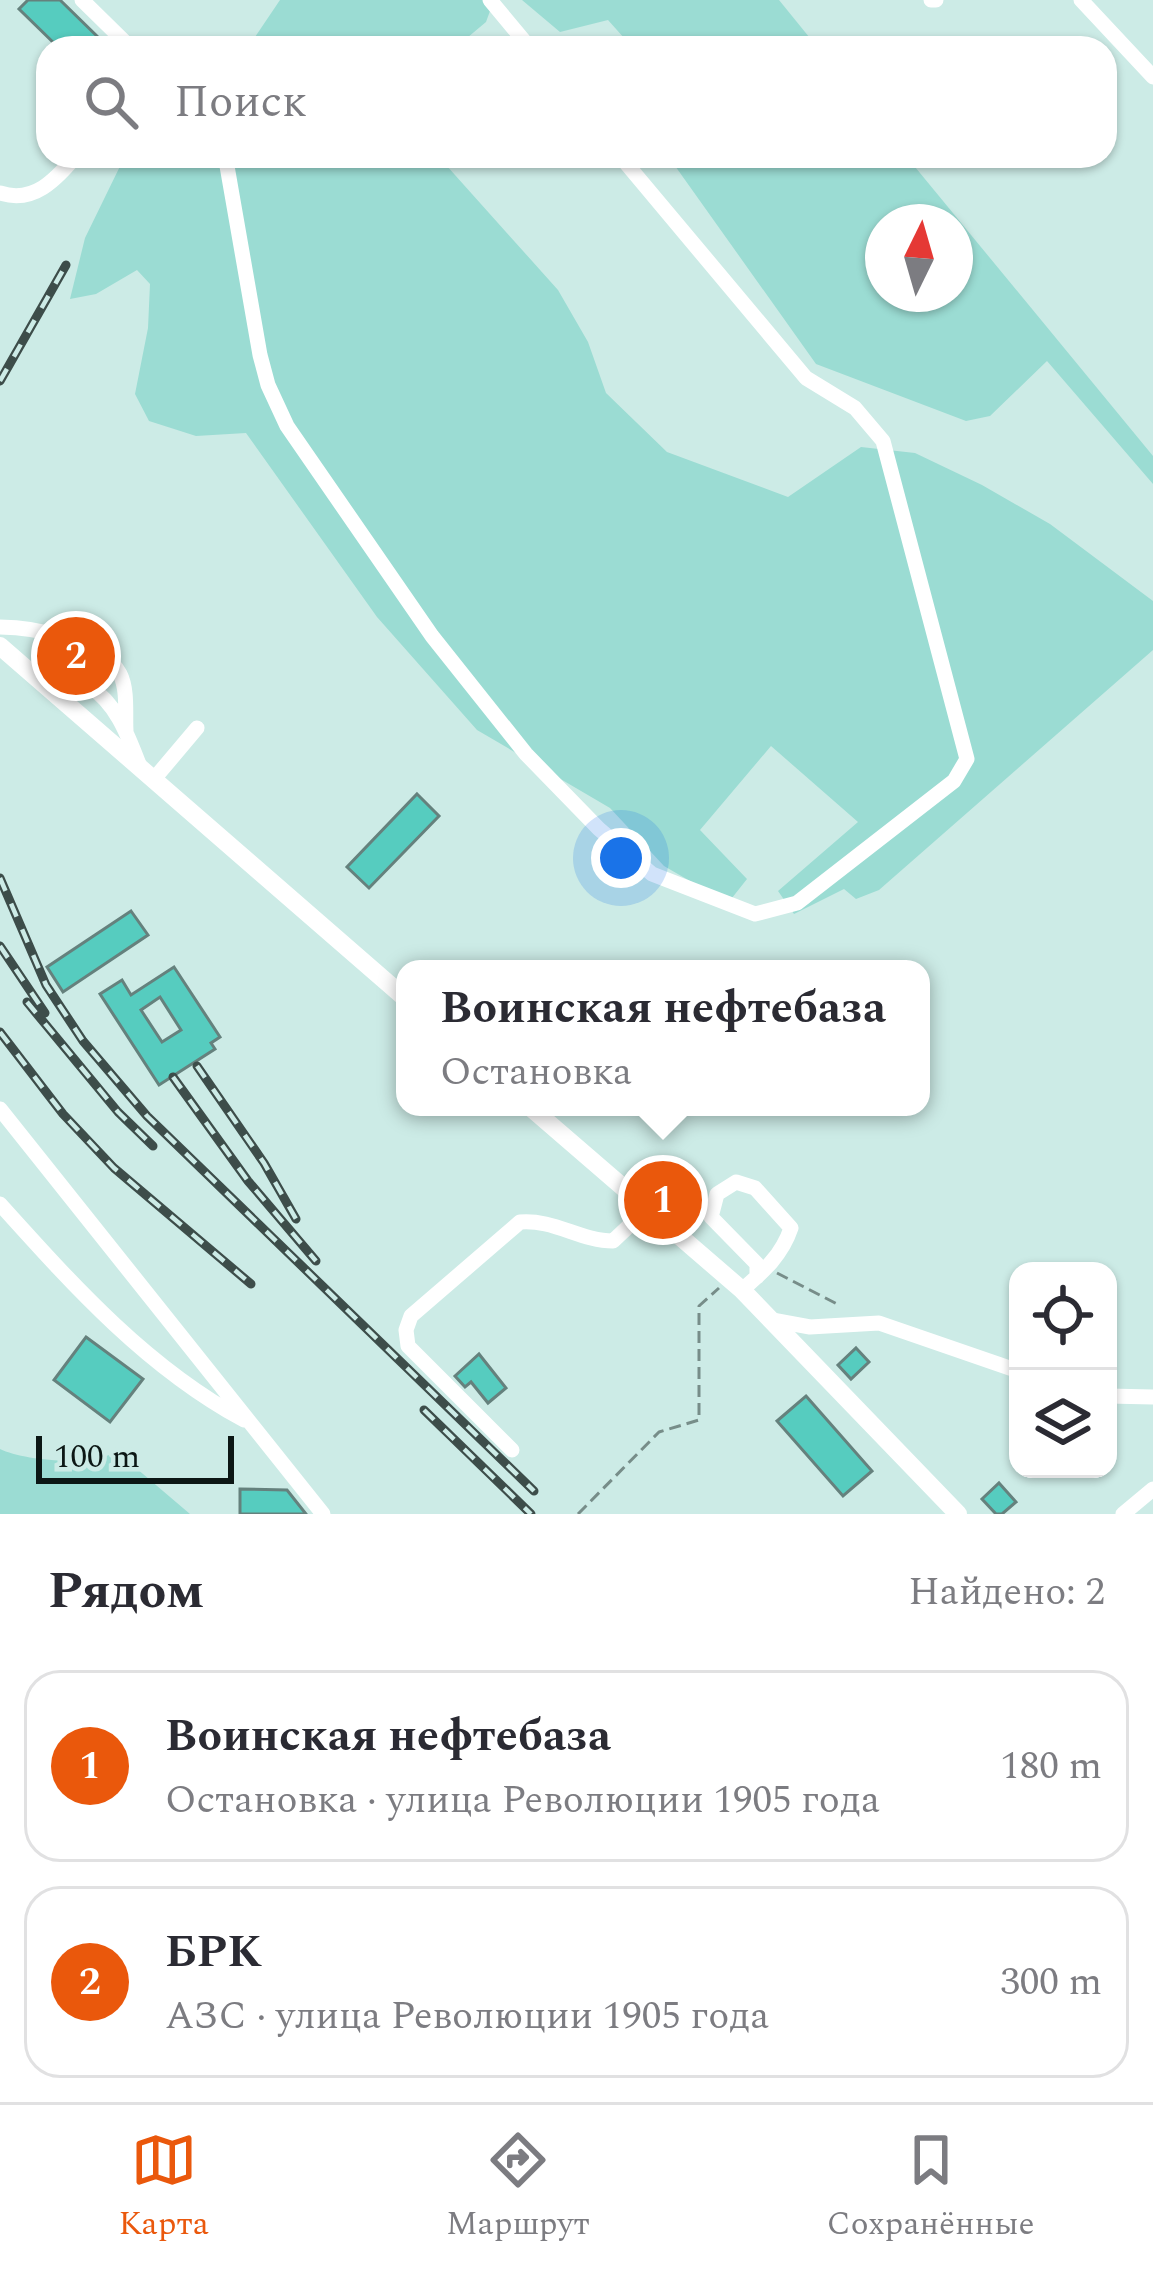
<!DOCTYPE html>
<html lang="ru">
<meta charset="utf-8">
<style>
body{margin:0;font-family:Spectral,serif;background:#f7f7f7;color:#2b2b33}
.controls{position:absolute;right:36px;bottom:36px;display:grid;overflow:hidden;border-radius:24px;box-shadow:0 3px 9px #0004}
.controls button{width:108px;height:108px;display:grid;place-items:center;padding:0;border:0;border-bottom:3px solid #e1e1e2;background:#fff;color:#2b2b33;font:60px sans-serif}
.compass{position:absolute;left:865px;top:204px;width:108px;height:108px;border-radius:50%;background:#fff;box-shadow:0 3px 9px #0004;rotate:5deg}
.scale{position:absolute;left:36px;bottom:30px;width:198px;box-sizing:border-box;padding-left:12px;border:6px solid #0c1715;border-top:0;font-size:33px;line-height:42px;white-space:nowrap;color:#0c1715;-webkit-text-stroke:9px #ccebe6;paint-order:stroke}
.you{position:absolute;left:621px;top:858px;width:42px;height:42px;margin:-30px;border:9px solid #fff;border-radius:50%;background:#1a73e8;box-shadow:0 0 0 18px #1a73e833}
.badge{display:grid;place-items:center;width:78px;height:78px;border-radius:50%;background:#ea580c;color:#fff;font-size:39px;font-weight:700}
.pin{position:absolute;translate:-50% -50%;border:6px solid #fff;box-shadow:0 3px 12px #0006}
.popup{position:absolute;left:396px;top:960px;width:534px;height:156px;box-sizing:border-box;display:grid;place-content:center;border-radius:24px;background:#fff;filter:drop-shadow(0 3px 9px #0005);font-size:39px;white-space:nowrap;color:#7c7c81}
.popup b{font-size:45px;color:#2b2b33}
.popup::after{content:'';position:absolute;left:50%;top:100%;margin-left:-24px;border:24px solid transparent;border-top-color:#fff}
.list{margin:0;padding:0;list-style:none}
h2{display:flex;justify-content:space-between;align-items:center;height:156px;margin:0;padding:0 48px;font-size:51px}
h2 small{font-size:39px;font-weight:400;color:#7c7c81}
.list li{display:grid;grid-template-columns:78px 1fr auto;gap:36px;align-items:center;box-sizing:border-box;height:192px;margin:0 24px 24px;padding:0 24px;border:3px solid #e1e1e2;border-radius:36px}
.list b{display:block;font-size:45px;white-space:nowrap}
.list p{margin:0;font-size:39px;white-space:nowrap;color:#7c7c81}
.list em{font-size:39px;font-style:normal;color:#7c7c81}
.icon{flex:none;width:66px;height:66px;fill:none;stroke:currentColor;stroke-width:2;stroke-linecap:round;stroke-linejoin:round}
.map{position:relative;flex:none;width:1153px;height:1514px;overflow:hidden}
.search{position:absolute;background:#fff;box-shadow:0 3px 9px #0004;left:36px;right:36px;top:36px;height:132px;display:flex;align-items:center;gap:30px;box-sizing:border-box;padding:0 42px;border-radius:36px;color:#7c7c81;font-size:45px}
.sheet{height:588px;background:#fff}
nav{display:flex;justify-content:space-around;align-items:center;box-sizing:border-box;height:168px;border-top:3px solid #e1e1e2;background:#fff;font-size:33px;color:#7c7c81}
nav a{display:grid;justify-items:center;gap:6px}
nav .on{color:#ea580c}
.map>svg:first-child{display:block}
</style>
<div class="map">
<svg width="1153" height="1514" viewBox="0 0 1153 1514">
<rect width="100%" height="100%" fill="#ccebe6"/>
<path fill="#9bdcd3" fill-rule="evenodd" d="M280,0H494L486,22L455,48H237L251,43Z
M522,0H779L818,48H633L608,20L560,32Z
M125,156H438L558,290L588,342L606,393L667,452L788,497L861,447L915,453L982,485L1050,524L1153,601V650L879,890L856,899L844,889L794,914L778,891L858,822L771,746L700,830L747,879L728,903L664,866L610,808L477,730L377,617L246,433L196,436L149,421L135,394L148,328L150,284L137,270L96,294L70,299L85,238Z
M668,156H906L1153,456V484L1047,361L990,416L966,421L816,364ZM883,222H955V294H883Z
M0,1449C24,1461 96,1467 116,1451L190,1514H0Z"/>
<path fill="#56ccbf" stroke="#65817d" stroke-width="3" fill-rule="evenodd" d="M28,0H60L103,42L97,48H59L19,9Z
M70,652L92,663L110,681L107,684L80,669L71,680L57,668Z
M417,794L439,816L369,888L347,867Z
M131,911L148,935L63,992L47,967Z
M174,967L220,1037L211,1043L215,1049L159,1085L100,994L122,980L131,995ZM160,997L181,1030L162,1042L141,1010Z
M86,1337L143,1379L110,1422L54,1380Z
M856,1348L869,1362L851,1379L838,1365Z
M479,1354L506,1388L488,1403L471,1382L465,1387L455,1376Z
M806,1396L872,1471L843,1496L777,1421Z
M999,1483L1016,1502L1002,1514H996L982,1499Z
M240,1489L287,1490L306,1514H240Z"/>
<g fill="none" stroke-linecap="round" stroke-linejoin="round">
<path stroke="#778d89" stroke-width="3" stroke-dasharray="12 6" stroke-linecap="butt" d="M777,1273L839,1305
M578,1514L659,1432L699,1420V1306L719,1288"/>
<path stroke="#fff" stroke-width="15" d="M82,0L131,48
M490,0L530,48
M931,0H936
M1081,0L1153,77
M221,156L227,166L260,355L268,385L287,426L432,636L526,754L599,829L652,874L755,914L797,903L954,781L967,759L883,441L855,408L806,378L620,156
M0,193C34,204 55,180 76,156
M0,627C34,627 103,641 120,674C128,690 125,714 126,731
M90,687C117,704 128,736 139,764
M154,779L197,728
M0,1109L323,1514
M0,1204C73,1285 146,1367 244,1420
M742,1290C764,1271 782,1255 791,1228L755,1188L736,1182L717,1194L711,1217L757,1264V1277
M772,1320L810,1327L879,1323L1018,1371
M1108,1396L1153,1397
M512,1450L408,1346L406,1330L411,1316L520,1222C553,1219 581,1241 613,1241L647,1209
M1123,1514L1153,1489"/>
<path stroke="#fff" stroke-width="18" d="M0,646L405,998
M530,1107L742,1290L958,1514"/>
<defs>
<path id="rail" d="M0,381L66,265
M0,878L46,985L83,1041L147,1116L534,1491
M0,946L45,1013
M27,1002L118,1112L153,1146
M0,1032L63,1114L114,1168L251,1284
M197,1066L264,1163L296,1219
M173,1077L248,1181L316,1261
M424,1410L531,1514"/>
</defs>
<use href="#rail" stroke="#3d4d4a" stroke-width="9"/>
<use href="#rail" stroke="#ccebe6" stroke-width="4.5" stroke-dasharray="14" stroke-linecap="butt"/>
</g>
</svg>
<div class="controls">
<button><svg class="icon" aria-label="locate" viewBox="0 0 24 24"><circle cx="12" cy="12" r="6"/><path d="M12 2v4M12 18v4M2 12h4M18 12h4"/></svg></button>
<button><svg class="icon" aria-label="layers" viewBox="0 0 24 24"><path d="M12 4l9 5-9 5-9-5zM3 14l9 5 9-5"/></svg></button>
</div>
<svg class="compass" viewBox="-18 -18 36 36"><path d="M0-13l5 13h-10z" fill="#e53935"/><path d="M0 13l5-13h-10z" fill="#7c7c81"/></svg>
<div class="scale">100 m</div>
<div class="you"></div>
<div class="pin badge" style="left:663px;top:1200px">1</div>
<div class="popup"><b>Воинская нефтебаза</b>Остановка</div>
<div class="pin badge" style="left:76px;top:656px">2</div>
<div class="search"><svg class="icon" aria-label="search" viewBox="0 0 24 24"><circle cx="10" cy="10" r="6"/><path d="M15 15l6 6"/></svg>Поиск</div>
</div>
<section class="sheet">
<h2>Рядом<small>Найдено: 2</small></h2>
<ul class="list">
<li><span class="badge">1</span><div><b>Воинская нефтебаза</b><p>Остановка · улица Революции 1905 года</p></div><em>180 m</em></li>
<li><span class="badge">2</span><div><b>БРК</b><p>АЗС · улица Революции 1905 года</p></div><em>300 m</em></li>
</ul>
</section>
<nav>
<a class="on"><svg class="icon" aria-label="map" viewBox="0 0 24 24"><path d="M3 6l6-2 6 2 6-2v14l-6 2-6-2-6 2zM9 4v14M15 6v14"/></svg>Карта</a>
<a><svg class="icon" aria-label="directions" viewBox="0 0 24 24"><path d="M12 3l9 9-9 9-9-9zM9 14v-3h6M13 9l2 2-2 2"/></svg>Маршрут</a>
<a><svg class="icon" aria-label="saved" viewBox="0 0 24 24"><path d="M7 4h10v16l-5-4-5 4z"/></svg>Сохранённые</a>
</nav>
